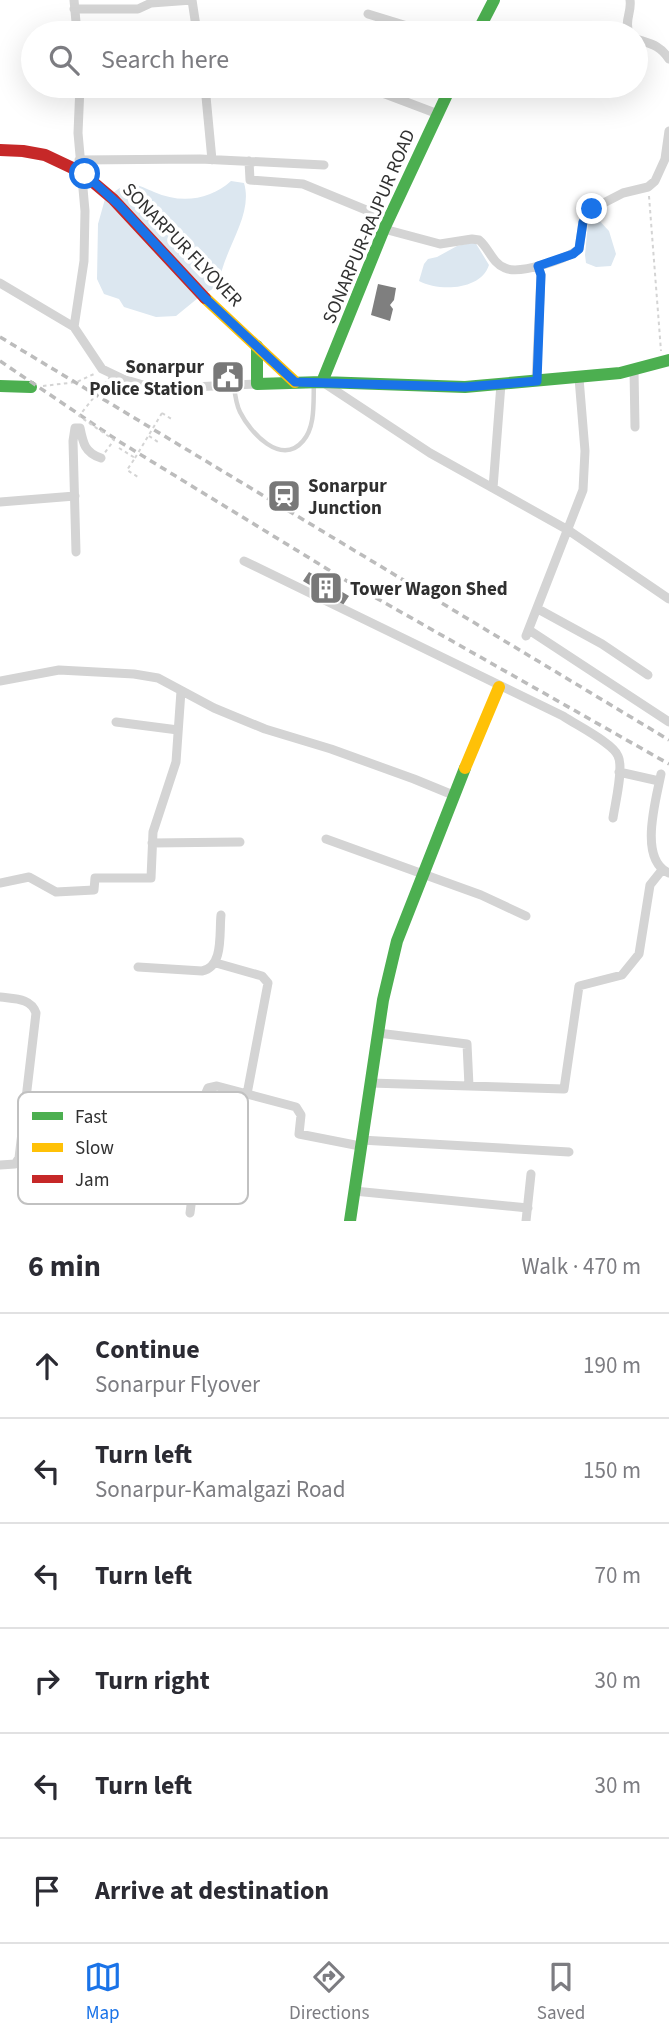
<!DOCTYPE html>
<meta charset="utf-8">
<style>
body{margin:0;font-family:"Source Sans 3",sans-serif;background:#f2f2f3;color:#2b2b33}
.stop{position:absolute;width:21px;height:21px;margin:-16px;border:5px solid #1a73e8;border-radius:50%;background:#fff}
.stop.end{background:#1a73e8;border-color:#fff;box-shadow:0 2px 7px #0008}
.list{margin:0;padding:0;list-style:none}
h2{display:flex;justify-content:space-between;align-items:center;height:91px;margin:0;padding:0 28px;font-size:30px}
h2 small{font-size:23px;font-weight:400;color:#7c7c81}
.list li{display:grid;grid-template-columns:46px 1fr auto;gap:21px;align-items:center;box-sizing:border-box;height:105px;padding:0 28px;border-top:2px solid #e1e1e2}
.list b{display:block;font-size:26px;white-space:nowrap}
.list p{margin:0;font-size:23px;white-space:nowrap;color:#7c7c81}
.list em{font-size:23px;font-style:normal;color:#7c7c81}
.icon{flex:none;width:38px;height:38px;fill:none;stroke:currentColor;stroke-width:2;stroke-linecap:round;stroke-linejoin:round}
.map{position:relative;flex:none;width:669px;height:1221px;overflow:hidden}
.search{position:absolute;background:#fff;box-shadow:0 7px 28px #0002;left:21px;right:21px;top:21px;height:77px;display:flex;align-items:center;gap:18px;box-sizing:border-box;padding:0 24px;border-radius:38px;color:#7c7c81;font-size:26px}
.sheet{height:721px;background:#fff}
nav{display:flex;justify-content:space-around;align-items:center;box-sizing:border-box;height:98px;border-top:2px solid #e1e1e2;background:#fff;font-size:19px;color:#7c7c81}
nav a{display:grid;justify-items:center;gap:4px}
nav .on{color:#1a73e8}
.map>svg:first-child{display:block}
</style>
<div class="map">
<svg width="669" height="1221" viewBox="0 0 669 1221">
<rect width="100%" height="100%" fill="#fff"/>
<path fill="#dce7f0" d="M231,181L244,183C254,216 222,251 219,285L198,298L176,316L156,317L124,307L119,299L104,294L97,279L98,224L105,199C112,194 120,186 128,185C137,183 146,189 154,192C181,204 210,200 231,181Z
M596,217L609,231L616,254L611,266L596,267L586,263L585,255L588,223Z
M475,242L489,265C481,290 440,292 419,281L424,264L428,259L437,257L457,246Z"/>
<path fill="#7f7f7f" d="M378,284L396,288L394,300L390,305L393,309L390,321L371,315Z
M309,572L349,596L343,605L303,581Z"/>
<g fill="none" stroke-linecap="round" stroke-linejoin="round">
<path stroke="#d4d4d4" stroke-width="2" stroke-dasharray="3.5 3.5" stroke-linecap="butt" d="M649,196L661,351
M43,386L77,382L94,374
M162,413L173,420
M149,436L158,442
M119,448L135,458L127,470L138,477"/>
<path stroke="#d4d4d4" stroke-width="4.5" d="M234,386C235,395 236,404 240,412C250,432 281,467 303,441C316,426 313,401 314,383"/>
<path stroke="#d4d4d4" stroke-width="9" d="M74,0L77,33
M192,0L197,33
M151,3L192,0
M74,9H138L151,3L152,0
M368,14L430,33
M629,33C624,20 632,12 630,0
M636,39C651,44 660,45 669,59
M205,86L212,160
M364,86L438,114
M79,160L200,159L324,165
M249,161L250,180L303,184L388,219
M384,229L440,244L472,239L479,240C489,248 492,263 505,268C519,275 567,259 579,249L583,222L592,209L623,193L648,187L655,181L665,159L669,131
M0,283L74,327L102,369L123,379L143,385L171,388L257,384
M74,327L84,261L85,211L78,133L80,86
M634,370L635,427
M536,381L541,275L538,266
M324,383L430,453L568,530L669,599
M493,488L501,384
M0,502L75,496
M76,552L73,441L75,428H80C83,443 85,453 101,458
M244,561L563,716C576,725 613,743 618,756C624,768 615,804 613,818
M538,609L602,644L648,675
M529,630L669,722
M526,636L583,490L585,451L579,378
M0,681L59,670L134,674L158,678L214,708L265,729L331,749L414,779L453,795
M116,722L178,730
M619,772L659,781
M661,774C656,800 638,860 669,873
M326,839L481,895L526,916
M152,843L240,842
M0,883L29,877L56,892L94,890L95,878H151L153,832L176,762L181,691
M216,963L262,976L268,983L247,1094
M138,967L202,971C224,967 219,933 221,915
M0,997C15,999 31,998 36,1013L19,1158L15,1164L0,1165
M378,1033L467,1044L469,1086
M370,1083L564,1089L579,986L622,975L639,954L650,885L662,870
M361,1140L569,1152
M354,1191L528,1208
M190,1213L205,1095L208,1088L217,1086L296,1107L301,1115L299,1134L360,1146
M526,1221L531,1174"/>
<path stroke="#4caf50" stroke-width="12" d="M477,33L494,0
M257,346V384L322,382L465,387L620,373L669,360
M322,382L384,229L451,86
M0,386L31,387
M350,1221L383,1000L397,941L465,768"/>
<path stroke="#ffc107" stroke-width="12" d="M205,298L295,382
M465,768L499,687"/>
<path stroke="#bcbcbc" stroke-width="3.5" stroke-dasharray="7 5" stroke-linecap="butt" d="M0,337L669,740
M0,361L120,442L355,586L669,764"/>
<path stroke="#d4d4d4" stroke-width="2" stroke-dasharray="3.5 3.5" stroke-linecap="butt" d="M101,458L114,440L79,416L110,377L138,395L140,391L120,377
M135,458L162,413"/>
<path stroke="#c62828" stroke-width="12" d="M0,150L23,151L45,155L81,172L113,199L205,298"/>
</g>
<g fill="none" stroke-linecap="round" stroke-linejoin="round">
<path stroke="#1a73e8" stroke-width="9" d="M85,174L119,205L205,298L295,382L465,387L537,381L541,275L538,266L573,254L579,249L583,222L592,209"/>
</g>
<defs>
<symbol id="civic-square" viewBox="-11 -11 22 22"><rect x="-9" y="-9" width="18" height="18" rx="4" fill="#787878" stroke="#fff"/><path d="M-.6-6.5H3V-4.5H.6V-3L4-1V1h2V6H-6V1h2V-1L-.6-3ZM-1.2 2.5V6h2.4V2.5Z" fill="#fff"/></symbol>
<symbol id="station-square" viewBox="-11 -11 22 22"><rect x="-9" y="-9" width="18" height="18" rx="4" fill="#787878" stroke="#fff"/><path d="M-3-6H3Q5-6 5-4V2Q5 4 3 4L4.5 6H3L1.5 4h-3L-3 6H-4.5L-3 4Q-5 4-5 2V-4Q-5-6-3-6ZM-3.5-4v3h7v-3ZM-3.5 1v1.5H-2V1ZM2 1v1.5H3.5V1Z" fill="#fff"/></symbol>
<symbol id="building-square" viewBox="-11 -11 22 22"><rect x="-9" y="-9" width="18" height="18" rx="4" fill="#787878" stroke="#fff"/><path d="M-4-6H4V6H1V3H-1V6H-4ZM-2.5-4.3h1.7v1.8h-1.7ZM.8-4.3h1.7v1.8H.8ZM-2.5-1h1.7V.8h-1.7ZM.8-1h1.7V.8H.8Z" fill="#fff"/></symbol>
</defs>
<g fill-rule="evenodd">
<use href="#civic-square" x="209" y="358" width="38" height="38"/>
<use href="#station-square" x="265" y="477" width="38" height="38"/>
<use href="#building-square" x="307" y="569" width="38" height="38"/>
</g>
<g text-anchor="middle" stroke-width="7" stroke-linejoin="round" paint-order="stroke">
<g font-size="19" fill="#303030" stroke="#fff">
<text transform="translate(368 226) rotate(-67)" y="7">SONARPUR-RAJPUR ROAD</text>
<text transform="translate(183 244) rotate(46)" y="7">SONARPUR FLYOVER</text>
</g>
<g font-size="19" font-weight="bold" fill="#303030" stroke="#fff" text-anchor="start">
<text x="204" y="373" text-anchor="end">Sonarpur<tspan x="204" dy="22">Police Station</tspan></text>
<text x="308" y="492">Sonarpur<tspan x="308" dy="22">Junction</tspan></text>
<text x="350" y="595">Tower Wagon Shed</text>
</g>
</g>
<rect x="18" y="1092" width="230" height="112" rx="10" fill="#fff" stroke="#c1c1c1" stroke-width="2"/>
<rect x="32" y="1112" width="31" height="8" fill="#4caf50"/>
<rect x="32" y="1143" width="31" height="9" fill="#ffc107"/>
<rect x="32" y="1175" width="31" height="8" fill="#c62828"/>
<g font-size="19" fill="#303030">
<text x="75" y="1123">Fast</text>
<text x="75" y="1154">Slow</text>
<text x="75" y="1186">Jam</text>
</g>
</svg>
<div class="stop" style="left:85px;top:174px"></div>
<div class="stop end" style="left:592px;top:209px"></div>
<div class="search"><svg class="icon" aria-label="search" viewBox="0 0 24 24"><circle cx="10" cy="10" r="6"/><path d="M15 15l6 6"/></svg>Search here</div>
</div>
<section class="sheet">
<h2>6 min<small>Walk · 470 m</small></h2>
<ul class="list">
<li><svg class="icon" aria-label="ahead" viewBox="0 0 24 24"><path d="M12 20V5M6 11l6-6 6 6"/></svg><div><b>Continue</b><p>Sonarpur Flyover</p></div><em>190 m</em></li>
<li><svg class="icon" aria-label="left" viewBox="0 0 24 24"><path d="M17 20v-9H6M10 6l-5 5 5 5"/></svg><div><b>Turn left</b><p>Sonarpur-Kamalgazi Road</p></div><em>150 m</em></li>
<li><svg class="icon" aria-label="left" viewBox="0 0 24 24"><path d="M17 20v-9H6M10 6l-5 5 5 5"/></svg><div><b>Turn left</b></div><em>70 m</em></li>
<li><svg class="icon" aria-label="right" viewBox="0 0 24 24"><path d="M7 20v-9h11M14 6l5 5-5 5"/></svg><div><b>Turn right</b></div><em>30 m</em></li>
<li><svg class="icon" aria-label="left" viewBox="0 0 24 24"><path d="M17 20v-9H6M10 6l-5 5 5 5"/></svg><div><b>Turn left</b></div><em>30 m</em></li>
<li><svg class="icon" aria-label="arrive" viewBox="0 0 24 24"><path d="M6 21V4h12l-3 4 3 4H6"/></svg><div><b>Arrive at destination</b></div></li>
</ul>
</section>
<nav>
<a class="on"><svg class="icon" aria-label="map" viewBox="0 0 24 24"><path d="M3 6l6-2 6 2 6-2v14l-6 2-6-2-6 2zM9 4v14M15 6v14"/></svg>Map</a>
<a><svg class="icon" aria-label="directions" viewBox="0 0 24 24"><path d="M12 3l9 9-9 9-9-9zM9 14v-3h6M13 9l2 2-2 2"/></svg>Directions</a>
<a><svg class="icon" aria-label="saved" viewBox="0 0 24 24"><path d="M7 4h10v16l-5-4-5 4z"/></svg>Saved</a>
</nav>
